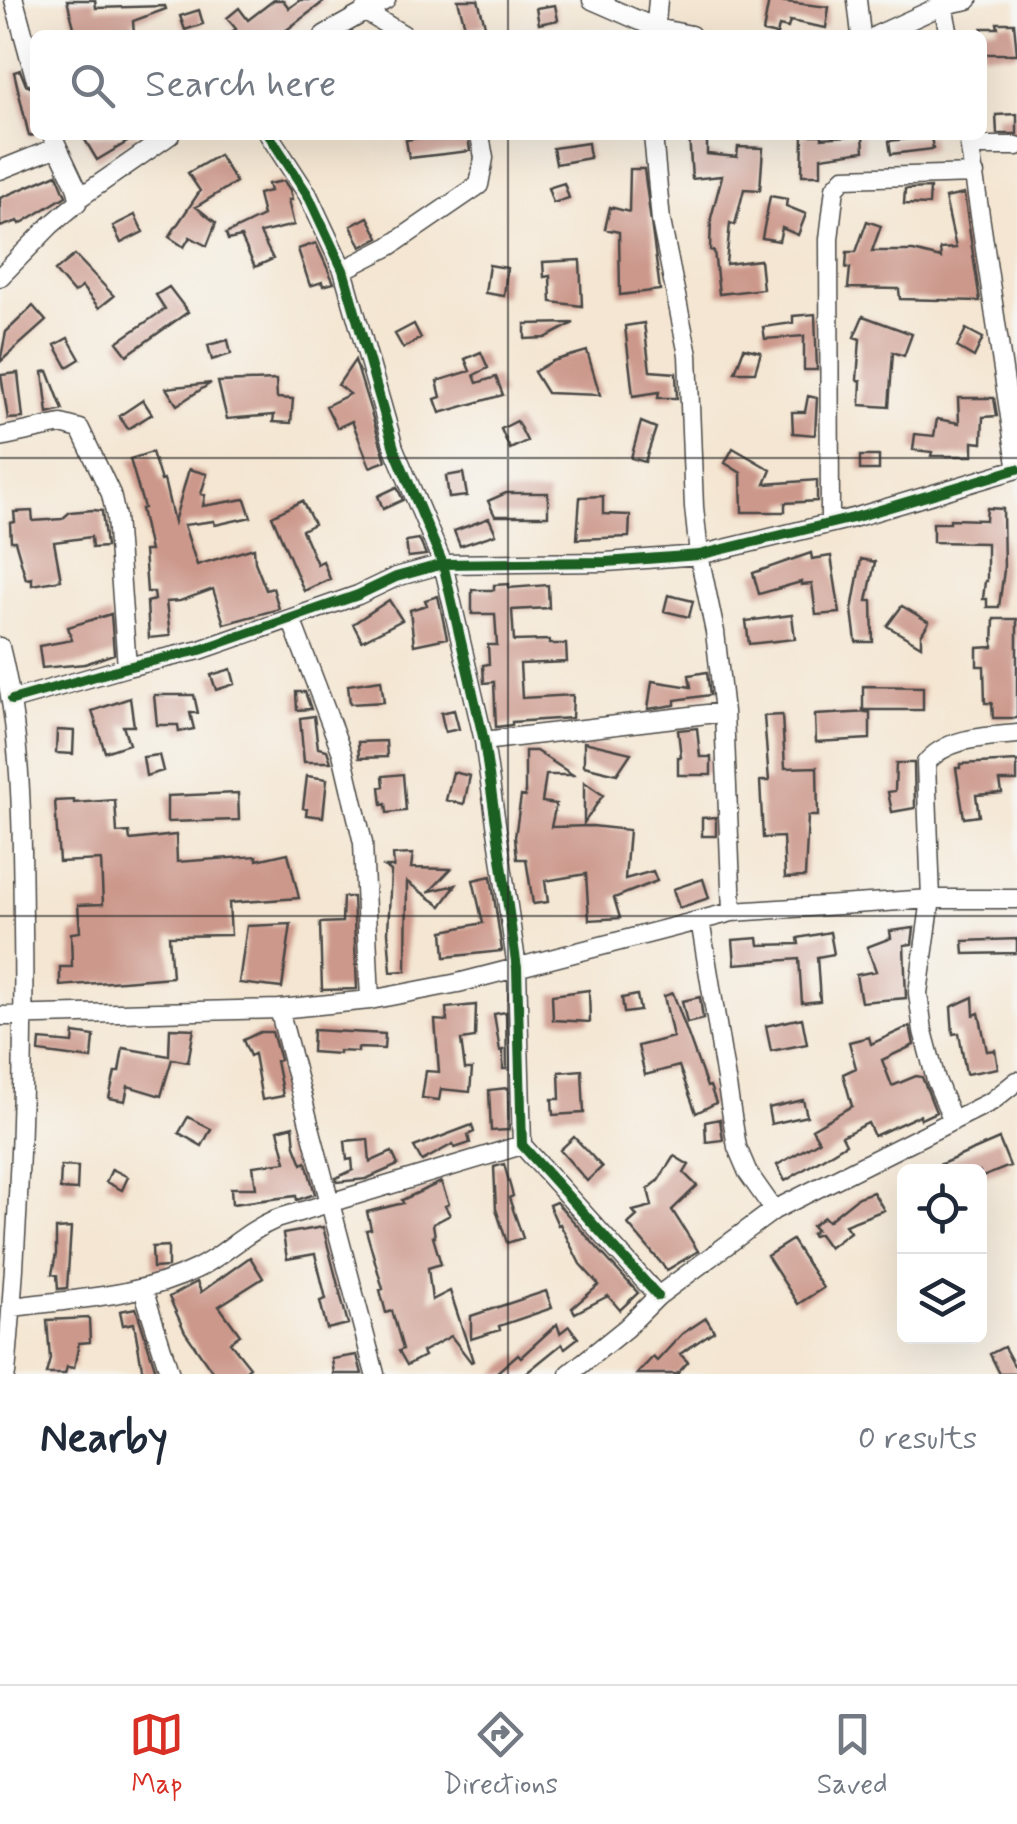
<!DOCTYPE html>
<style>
body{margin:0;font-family:Mynerve,sans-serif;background:#f6f6f7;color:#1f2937}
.controls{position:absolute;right:30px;bottom:30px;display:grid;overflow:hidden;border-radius:15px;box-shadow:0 10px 40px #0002}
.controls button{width:90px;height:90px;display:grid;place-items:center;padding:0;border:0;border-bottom:2px solid #e0e1e3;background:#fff;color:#1f2937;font:50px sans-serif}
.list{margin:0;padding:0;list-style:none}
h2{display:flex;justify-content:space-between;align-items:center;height:130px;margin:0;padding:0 40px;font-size:42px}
h2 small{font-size:32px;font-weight:400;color:#747a83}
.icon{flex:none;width:55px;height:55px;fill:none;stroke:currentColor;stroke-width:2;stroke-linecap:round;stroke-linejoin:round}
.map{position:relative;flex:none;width:1017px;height:1374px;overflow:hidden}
.search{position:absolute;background:#fff;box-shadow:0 10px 40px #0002;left:30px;right:30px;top:30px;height:110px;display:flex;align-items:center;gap:25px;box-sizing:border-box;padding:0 35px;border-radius:15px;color:#747a83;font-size:38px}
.sheet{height:310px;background:#fff}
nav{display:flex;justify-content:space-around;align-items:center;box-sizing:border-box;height:140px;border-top:2px solid #e0e1e3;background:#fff;font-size:28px;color:#747a83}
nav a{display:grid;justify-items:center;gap:5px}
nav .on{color:#d93025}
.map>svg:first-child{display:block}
</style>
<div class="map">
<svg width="1017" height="1374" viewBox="0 0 1017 1374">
<rect width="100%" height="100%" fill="#f6f6f2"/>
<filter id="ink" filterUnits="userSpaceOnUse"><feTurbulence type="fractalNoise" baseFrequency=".01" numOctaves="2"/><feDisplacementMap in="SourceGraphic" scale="20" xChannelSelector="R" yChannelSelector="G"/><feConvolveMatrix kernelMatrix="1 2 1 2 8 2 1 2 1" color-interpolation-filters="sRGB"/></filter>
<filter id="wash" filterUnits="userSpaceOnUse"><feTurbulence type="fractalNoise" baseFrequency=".0048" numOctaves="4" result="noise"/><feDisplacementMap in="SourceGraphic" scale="40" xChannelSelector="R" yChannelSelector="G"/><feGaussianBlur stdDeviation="2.25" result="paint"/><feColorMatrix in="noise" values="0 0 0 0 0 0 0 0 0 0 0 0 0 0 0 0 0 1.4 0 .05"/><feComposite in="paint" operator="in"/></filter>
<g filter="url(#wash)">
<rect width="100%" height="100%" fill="#f4e6d2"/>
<g id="blocks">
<path fill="#cc988b" d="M67,0H95L96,8L165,6L166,9L133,21L134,35H76Z
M274,0H283L289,8L300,0H326L280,35H228L236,29L227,18L239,8L248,20Z
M458,0H478L485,25L466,30Z
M769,0L829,7L826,28L790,21L788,28L779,26L777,35L763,32Z
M555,5L558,20L539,24L536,8Z
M199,10L203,24L185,30L180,16Z
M997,23H1014L1017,54H982V28H998Z
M20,70L26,85L35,89V135L29,136L14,72Z
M1017,114V134H997L996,115Z
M82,135H139L97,160Z
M434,135H468L470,151L409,158L406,140Z
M689,135H707V154L737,157L738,147L763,148L760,190L744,189L735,225L730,223L726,264L760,260L763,289L719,294L714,251L710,250L711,218L722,176L692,179Z
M803,135H822V138L863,135L864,151L821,157V175H802Z
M931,136L933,149L891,154L889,141Z
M588,143L590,158L556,164L553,148Z
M219,155L236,182L196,207L216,223L207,246L190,237L184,247L169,237L200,191L188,173Z
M630,169H644L660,290L620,295L619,232L605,229L610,207L629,212Z
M57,174L66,196L20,224L18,221L0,227V198Z
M284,181L290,190L292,200H288L294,225L260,233L273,259L255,267L241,237L228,240L226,234L263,216L258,194L270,191L268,184Z
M564,183L569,198L553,203L548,188Z
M930,188L929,205L904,204L905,189Z
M964,194L980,301L900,299L899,289L848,288L850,268H846L847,252H856L867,221L881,226L872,251H913L941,258L940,249L956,248L945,198Z
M770,196L787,199L786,206L806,214L798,235L782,228L779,241L762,238Z
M135,215L143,232L121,243L113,226Z
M368,217L379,238L361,247L351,226Z
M316,243L334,283L323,286L322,282L310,286L298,249Z
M75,255L114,296L99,308L82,287L74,293L55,271Z
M580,260L582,306L551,302L550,276L544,277L543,262Z
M489,265L507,268L504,296L485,293Z
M169,287L188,312L127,355L117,342L165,309L156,295Z
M33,306L46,321L0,362L6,332Z
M815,314L817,370H804V336L765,339L763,327L793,323V316Z
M863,316L912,334L904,356L893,352L889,407L860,405L861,381L857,380L860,339L854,337Z
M574,323L545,338L525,339V324Z
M644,323L650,371L676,373L677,398H658L659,392L633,396L625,326Z
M414,324L421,338L403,348L395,334Z
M966,329L983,338L974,357L957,347Z
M68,338L80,359L67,367L55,345Z
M228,340L231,354L212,360L208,345Z
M744,348L761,352L755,372H735Z
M587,351L600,395L547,393L534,372L553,361Z
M481,352L488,368L474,375L477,383L496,377L503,395L440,413L435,399L441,397L437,381L470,371L465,359Z
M355,360L386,461L370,467L352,421L337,428L326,406L350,394L338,385Z
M48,371L63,410L48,414L43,372Z
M18,373L23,418L8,419L1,375Z
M276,380L277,398L293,399L291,423L273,422L274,415L227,419L218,382Z
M211,383L177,405L166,388Z
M808,396L817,398L815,435L793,433L792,412H805Z
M958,398H994L997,416L983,417L982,443L973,442V456H931L932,452L913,450L915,434L934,436L937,419L959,423Z
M143,400L152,414L128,429L119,416Z
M517,421L527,441L510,449L501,429Z
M641,422L656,428L645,462L631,458Z
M733,448L771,470L765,484L817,480V501L785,503V512H742L741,473L725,463Z
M152,452L161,481L164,480L174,522L189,469L207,474L201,494L205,495L203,506L245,499L251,517L215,525L214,521L184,525L197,565L254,548L255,562L266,590L273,588L279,609L224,624L213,589L180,601L166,602L170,636L149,638L147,602L155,600L154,592H147L144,551H150L141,509L144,508L130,459Z
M860,456H879V470H860Z
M463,473L467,496L449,498L446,476Z
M397,487L403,500L383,509L378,496Z
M506,493H548V516H495L488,501Z
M603,496V514L630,515L629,537L577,539L580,497Z
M302,501L314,524L302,530L317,564L323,561L330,579L304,591L272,516Z
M987,508L1003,509L1004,570L999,607H987V599H983L985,581H987V543L933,542V523H950V519L986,520Z
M93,510L102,511L106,547L92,548L91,537L54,542L61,580L32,585V578L26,579L15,541H11L10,523L15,522L14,512L32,511L33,521L62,519L70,512Z
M489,518L496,534L460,546L454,531Z
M419,539L426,555L408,557L406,541Z
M811,553L812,559L831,556L840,613L816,615L812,584L801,585V582L759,594L753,573Z
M861,559L875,562L867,601H872L873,642H856L852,610Z
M509,584V588L548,585L549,608L512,610L514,641L549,640V644H566L567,662L520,664L522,698L573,695L572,718L512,722V725L496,727L494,682L484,683L483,665L489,664L488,645H497L495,614H472V590H494V585Z
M668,595L693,601L689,617L664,611Z
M438,596L447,638L414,645L410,610L427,605L425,600Z
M389,600L402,620L362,641L353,624Z
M902,606L929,622L921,635V646L887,626Z
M111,614L114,654L85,664L42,668L39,646L72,640L68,627Z
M792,615L795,639L749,644L746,621Z
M994,619H1017V718H993L992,703H985L984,666H977V648L993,647Z
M231,669L235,684L216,690L211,675Z
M707,672L710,695L675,700V705L648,709L652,681L691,687L689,675Z
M381,680L384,702L350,704L348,685Z
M863,686L923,687V710H863Z
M296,692H305L311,709L297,710Z
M154,695H194L198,713H190L194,729L179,732L178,725H157Z
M130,698L134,726H123L129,744L105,752L92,711Z
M454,710L459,729L445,732L441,713Z
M870,712V739L816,742L815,715Z
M782,715L785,768L817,767L818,816H808L805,877L785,878L783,837L763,838L760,781H769L764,716Z
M314,716L318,748L327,750L331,762H304L300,718Z
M697,728L700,757H711V775H678V757H681L678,730Z
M57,730L74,731L73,754L56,753Z
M386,741L387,757L359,758L358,742Z
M584,742L631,753L617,774L584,766Z
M525,751H536L573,775H546L542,802L556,804L551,827L592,826L629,830L625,879L653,871L657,881L614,898L620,918L589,920L586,874L545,881L548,902L533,904L526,859H517L515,837L521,796L525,797Z
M159,755L163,771L146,776L143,757Z
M1017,761V781H1000L1002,793L976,795L979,816L964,818L956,768H960V764Z
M896,763H914L915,808L892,812L888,792L895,791Z
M453,772L470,776L464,804L446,800Z
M403,774L406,811L387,813L386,804L382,805L380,787L384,786L383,776Z
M307,776L327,779L323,817L306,815L307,809L303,808Z
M584,782L603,795L584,823Z
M238,793L239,820L167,822V796Z
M74,800V803L115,800L117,833L129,832L130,840L176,835L177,862L257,856V860L288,853L299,898L229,903L231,935L169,936L172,977L60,986V967H72L71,933L80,932L78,905L103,904L101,860L59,862L55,801Z
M716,817V836H702V818Z
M413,854L411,868L451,869L430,891L456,885L441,906L407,882L406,971L391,972L388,932L391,871L385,867H394L393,855Z
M491,876L502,951L445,957L443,931L483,923L473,880Z
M703,879L709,898L679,908L673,889Z
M343,897H353L357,989L322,990L320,923L342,922Z
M291,924L282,988L239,983L247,926Z
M914,928L912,944L904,945L906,998L861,1002L856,975L876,971L867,947L891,938L890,931Z
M830,932L834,954L817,957L820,1001L802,1003L799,959L735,964L733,940L758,938L759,945L799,944L798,938Z
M1017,939V953L964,954L963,941Z
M589,990L590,1022L553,1020L552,995Z
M673,993L707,1087L710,1086L716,1103L696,1113L679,1066L645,1075L638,1046L673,1037L664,996Z
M637,995L640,1011L624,1013L622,998Z
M700,997L703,1019L687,1023L682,1001Z
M973,997L974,1015L979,1013L987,1051L995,1050L998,1068L966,1074L959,1033L953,1034L951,1007Z
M476,1005L475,1038L461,1040L465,1069H472L470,1092L441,1089L439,1100L422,1098L426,1071L439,1072L435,1020L447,1021L446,1008Z
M506,1012L507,1069H503V1050L500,1051L494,1014Z
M802,1018L807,1044L771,1051L766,1026Z
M910,1026L914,1045L882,1060L892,1086L916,1076L922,1077L936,1112L921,1119L920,1115L874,1136L868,1123L842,1136L846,1144L785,1181L777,1165L819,1141L812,1129L852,1106L843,1074L856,1068L849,1042L869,1037L871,1044Z
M170,1028L194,1029L188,1062L172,1059L161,1096L128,1086L125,1101L109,1098L115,1072H119L123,1048L169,1056Z
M313,1030L385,1034L384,1049L358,1048V1052L339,1051V1054L312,1052Z
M260,1032H272L280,1060L276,1061L283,1096L262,1100L254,1054L250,1056L243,1040Z
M74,1033L94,1036L92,1059L39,1052L40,1040L73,1043Z
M582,1070L584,1113L553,1115L552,1099H560L559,1072Z
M508,1088L509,1130L491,1131L489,1090Z
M803,1100L807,1116L771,1124L768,1108Z
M188,1117L211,1129L202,1146L179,1133Z
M720,1119L723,1140L706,1142L705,1122Z
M472,1125L474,1132L468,1135L470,1143L455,1148L453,1144L422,1161L414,1147Z
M293,1126L295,1146L302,1164L306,1162L315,1194L297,1200L296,1196L232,1204L231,1188H256L253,1166L286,1162L278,1130Z
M574,1137L602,1167L587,1181L560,1150Z
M368,1139L370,1162L392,1152L398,1165L366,1179L337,1182L336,1178L353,1170L352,1159L347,1160L345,1141Z
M999,1139L1010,1166L980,1178V1172H923Z
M674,1156L689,1165L684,1173L697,1186L672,1210L698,1251L667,1270L628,1224L637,1216L633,1211L652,1206L648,1189L658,1181Z
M504,1164L513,1196L509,1198L523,1238L507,1243L496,1209L494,1167Z
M61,1166L78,1167L77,1190L60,1189Z
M112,1169L128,1177L122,1190L106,1182Z
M441,1182L449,1204L445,1206L450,1215L433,1224L435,1237H433L441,1264L428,1268L432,1300L450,1291L473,1361L471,1362L451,1336L422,1352L424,1356L407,1365L399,1351L403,1349L392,1311L386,1313L380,1290L383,1289L366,1230L371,1229L367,1212L403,1203L402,1200Z
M873,1192L884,1210L845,1225L850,1232L829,1248L819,1234L813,1236L811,1234L816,1230L812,1226L824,1217L828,1221L858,1197Z
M556,1202L638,1293L620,1310L608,1296L575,1313L572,1308L599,1285L580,1264L560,1224L558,1225L549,1205Z
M323,1227L348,1324L327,1329L320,1301L326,1299L315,1254L287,1259L283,1234Z
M71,1228L67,1288L58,1289L57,1275L52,1274L56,1254V1229Z
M792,1240L823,1288L798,1304L767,1256Z
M168,1246V1267L153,1268L152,1247Z
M250,1257L263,1278L219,1306L240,1335L230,1342L250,1367L242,1374H214L185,1332L169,1297L197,1282L201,1292Z
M546,1291L552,1308L499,1326L500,1330L471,1339V1316Z
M136,1308L157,1374H143L134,1323L123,1325L120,1311Z
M89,1318L90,1342L79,1343L74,1368L67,1367L65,1374H46L50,1359L47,1320Z
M706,1318L714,1331L680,1354L688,1362L677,1374H637L653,1357L657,1361L682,1334Z
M557,1324L560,1333L569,1326L578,1338L565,1348L562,1344L525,1374H495L518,1354L521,1357Z
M1004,1347L1017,1371V1374H1000L990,1354Z
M357,1355L362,1374H334L332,1359Z"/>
</g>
</g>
<g filter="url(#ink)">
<use href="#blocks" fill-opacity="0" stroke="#494744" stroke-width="2.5"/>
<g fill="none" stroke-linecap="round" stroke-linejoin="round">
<defs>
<path id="minor" d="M14,0L35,77
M592,0L656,28L691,35
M857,0L861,35
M943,5L949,35
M364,11L404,35
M324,35L386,0
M655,35L658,0
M877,35L943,5L968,0
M52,135L76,186L79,198
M269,135L308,195L343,270L394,448L443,564L484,741L517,968L522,1145L658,1296
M653,135L661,221L688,355L694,507L699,555L715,632L724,712L732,912
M968,135L1017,464
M970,146H1017
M0,170L55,148
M343,270L390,246L479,185L484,158L480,135
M0,277L51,225L77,203L79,198L170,135
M0,437L61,424L80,429L111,494L116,517L127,667
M830,522L829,239L835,188L844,178L975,174
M291,619L342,753L363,843L370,1000
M0,647C23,739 22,831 23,926C25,1075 19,1225 6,1374
M12,700L127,667L200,650L358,595L396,577L443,564L606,562L699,555L853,518L1017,469
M484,741L724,712
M700,920L737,1147L748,1173L774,1210
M279,1009L375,1374
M0,1016L279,1009L370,1000L458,983L732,912L931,899H1017
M953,1121L936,1080L923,1031L918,993L931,899L926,763C947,737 986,737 1017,734
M143,1289L170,1374
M12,1307C73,1299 140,1297 196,1269C225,1255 243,1233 276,1219L522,1145
M569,1374L626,1328L658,1296L774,1210L992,1101L1017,1081"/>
</defs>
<use href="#minor" stroke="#494744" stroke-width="21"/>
<use href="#minor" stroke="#fff" stroke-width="18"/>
<defs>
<path id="cycleway" d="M269,135L308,195L343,270L394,448L443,564L484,741L517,968L522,1145L658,1296
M12,700L127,667L200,650L358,595L396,577L443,564L606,562L699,555L853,518L1017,469"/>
</defs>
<use href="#cycleway" stroke="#f6f6f2" stroke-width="16"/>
<use href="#cycleway" stroke="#1b5e20" stroke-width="10"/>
</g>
</g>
<path fill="none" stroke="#2b2b2b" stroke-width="2.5" stroke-opacity="0.55" d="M508,0V35M508,135V1374M0,458H1017M0,916H1017"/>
</svg>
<div class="controls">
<button><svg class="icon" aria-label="locate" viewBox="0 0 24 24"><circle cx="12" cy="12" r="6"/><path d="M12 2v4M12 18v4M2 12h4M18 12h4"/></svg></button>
<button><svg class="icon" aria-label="layers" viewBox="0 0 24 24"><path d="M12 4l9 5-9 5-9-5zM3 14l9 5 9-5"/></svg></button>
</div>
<div class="search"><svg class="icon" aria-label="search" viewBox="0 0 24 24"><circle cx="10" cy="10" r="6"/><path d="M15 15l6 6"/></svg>Search here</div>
</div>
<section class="sheet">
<h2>Nearby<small>0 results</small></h2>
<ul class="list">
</ul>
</section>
<nav>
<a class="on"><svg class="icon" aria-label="map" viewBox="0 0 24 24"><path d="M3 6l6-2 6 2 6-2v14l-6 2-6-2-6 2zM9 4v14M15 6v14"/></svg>Map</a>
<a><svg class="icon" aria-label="directions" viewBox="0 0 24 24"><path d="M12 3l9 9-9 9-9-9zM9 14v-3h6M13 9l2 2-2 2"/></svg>Directions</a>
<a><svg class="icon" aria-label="saved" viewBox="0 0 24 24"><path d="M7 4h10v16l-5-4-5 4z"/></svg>Saved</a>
</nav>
